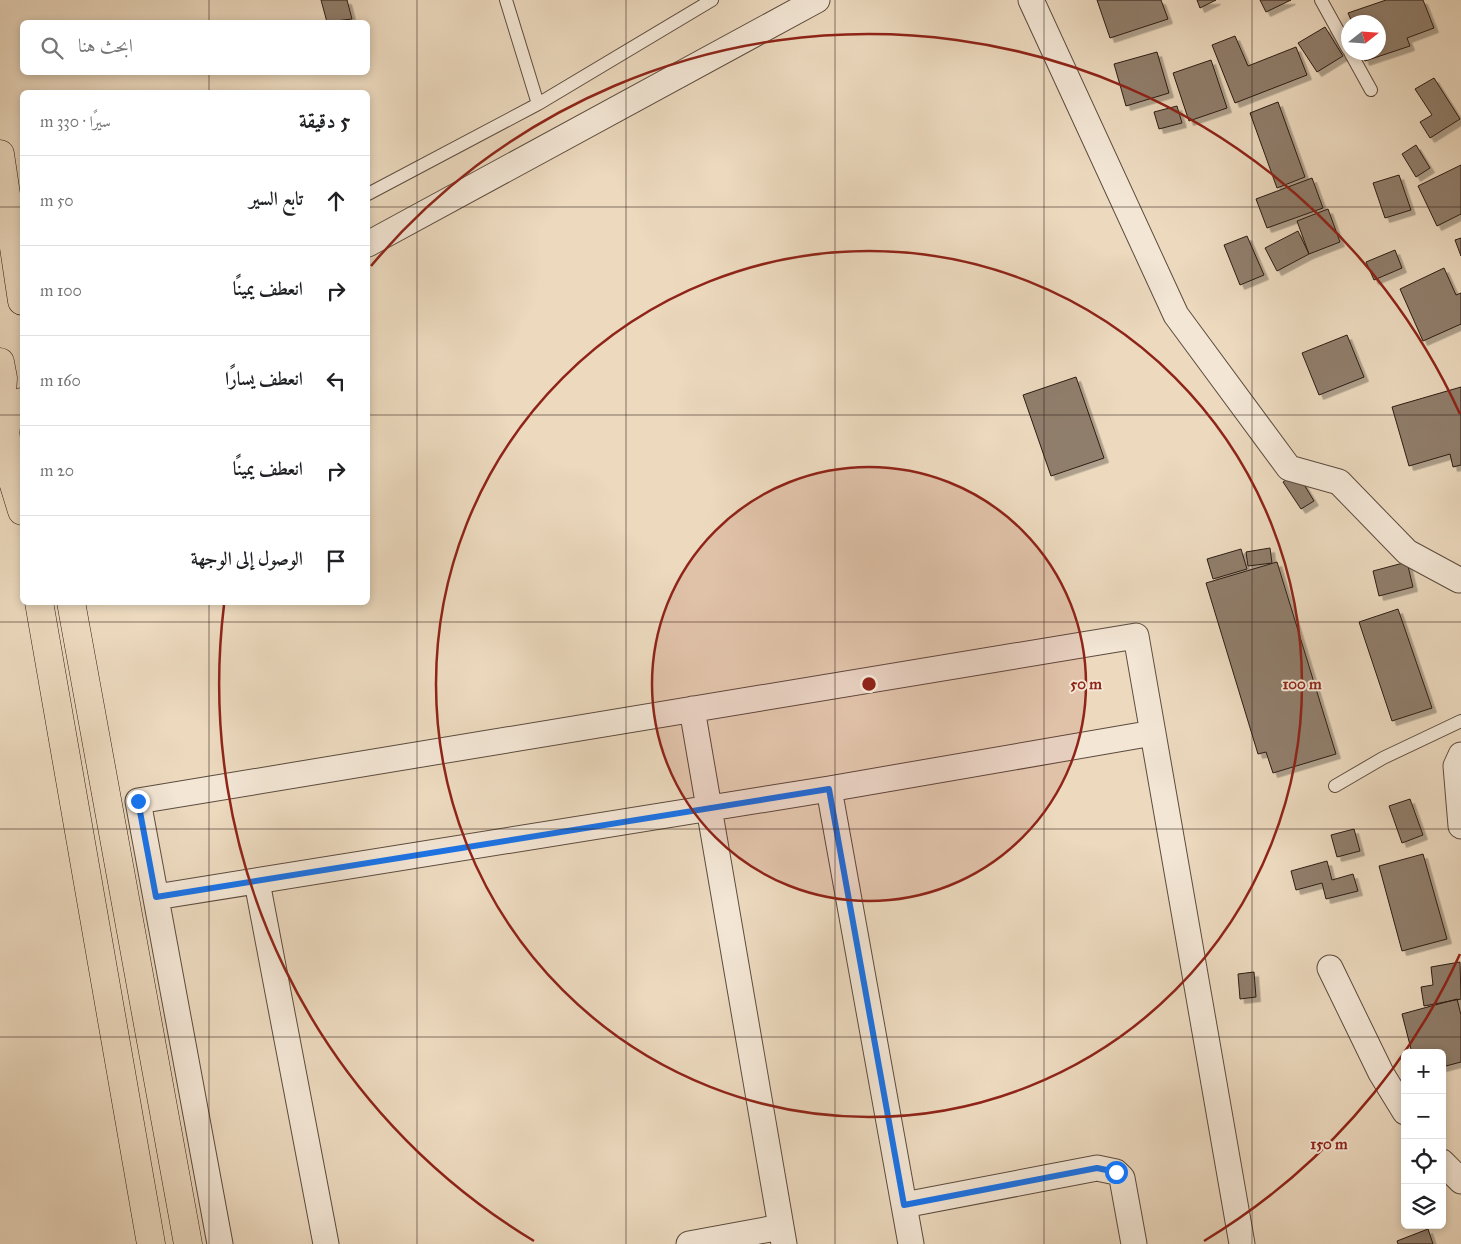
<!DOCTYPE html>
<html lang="ar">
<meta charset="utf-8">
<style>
body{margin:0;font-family:"IM FELL Great Primer",Amiri,serif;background:#f6f6f6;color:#202124;direction:rtl}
.controls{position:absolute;right:15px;bottom:15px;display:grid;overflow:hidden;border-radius:8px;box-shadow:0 2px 8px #0003}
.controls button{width:45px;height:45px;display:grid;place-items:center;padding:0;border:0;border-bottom:1px solid #e0e0e0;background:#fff;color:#202124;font:25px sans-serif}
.compass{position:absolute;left:1341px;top:15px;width:45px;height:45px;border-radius:50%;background:#fff;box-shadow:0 2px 8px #0003;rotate:73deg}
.stop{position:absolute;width:15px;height:15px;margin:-11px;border:4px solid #1a73e8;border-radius:50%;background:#fff}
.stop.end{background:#1a73e8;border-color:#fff;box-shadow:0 1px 5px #0008}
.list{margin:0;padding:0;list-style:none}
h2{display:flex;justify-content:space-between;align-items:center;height:65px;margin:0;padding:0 20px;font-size:21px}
h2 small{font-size:16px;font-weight:400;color:#757577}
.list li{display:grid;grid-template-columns:32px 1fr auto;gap:15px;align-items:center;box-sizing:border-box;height:90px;padding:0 20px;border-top:1px solid #e0e0e0}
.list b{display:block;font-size:19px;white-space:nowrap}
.list em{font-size:16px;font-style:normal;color:#757577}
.icon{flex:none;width:28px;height:28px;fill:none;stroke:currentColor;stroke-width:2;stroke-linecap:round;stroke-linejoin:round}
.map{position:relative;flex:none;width:1461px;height:1244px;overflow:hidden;direction:ltr}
.search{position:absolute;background:#fff;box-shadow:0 2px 8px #0003;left:20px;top:20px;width:350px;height:55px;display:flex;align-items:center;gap:12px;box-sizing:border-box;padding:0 18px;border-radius:8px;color:#757577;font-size:19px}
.panel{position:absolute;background:#fff;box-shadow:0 2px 8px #0003;left:20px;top:90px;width:350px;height:515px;border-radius:8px;direction:rtl}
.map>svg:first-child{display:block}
</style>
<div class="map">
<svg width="1461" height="1244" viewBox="0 0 1461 1244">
<defs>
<filter id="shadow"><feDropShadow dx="4.5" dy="4.5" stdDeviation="0" flood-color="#0004"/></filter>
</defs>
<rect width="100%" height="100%" fill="#ecd9be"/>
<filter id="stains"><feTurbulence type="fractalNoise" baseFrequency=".004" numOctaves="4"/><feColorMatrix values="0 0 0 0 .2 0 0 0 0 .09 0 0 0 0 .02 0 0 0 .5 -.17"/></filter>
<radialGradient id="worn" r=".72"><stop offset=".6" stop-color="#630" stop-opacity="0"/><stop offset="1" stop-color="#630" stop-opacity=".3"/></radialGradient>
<path fill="#907e6c" stroke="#2c1c13" filter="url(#shadow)" d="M321,0H347L352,19L327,22Z
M1097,0H1161L1168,19L1110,38Z
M1197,0H1216L1200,8Z
M1260,0H1291L1266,12Z
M1386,0H1423L1434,28L1407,38L1410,46L1365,61L1362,52H1378V22H1352L1348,13Z
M1325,27L1343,56L1317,72L1298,43Z
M1235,36L1248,66L1296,47L1307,75L1235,103L1212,45Z
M1157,52L1169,93L1126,106L1114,64Z
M1211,60L1227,108L1189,121L1173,73Z
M1434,78L1460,119L1430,138L1420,122L1432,115L1415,89Z
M1278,102L1305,177L1277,188L1250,113Z
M1177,106L1182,123L1159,129L1154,112Z
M1416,145L1430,168L1416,177L1402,154Z
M1461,165V214L1437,226L1418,186Z
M1399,175L1411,210L1385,218L1373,183Z
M1312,178L1323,208L1267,228L1256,199Z
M1328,209L1340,242L1309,254L1297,221Z
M1298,231L1309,254L1277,271L1265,248Z
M1247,236L1264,275L1240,285L1224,245Z
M1461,238V256L1455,240Z
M1395,250L1402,268L1374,280L1366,262Z
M1444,268L1456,295L1461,293V324L1423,341L1400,289Z
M1347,335L1364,377L1319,395L1302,353Z
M1076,377L1104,458L1051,476L1023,395Z
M1461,387V465L1453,467L1450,454L1409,466L1392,407Z
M1297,473L1314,501L1301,509L1283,482Z
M1270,548L1272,563L1248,566L1246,552Z
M1241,549L1247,569L1213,579L1207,559Z
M1277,562L1336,754L1273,773L1266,752L1258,754L1206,583Z
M1407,562L1413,587L1379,596L1373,571Z
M1398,609L1432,708L1392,721L1359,622Z
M1410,799L1423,835L1402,843L1389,806Z
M1354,829L1360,851L1337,857L1331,835Z
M1423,854L1447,939L1402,951L1379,866Z
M1327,861L1332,880L1353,874L1358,891L1326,899L1322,883L1296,890L1291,871Z
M1460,962L1461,999L1424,1006L1421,987L1433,985L1431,967Z
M1254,972L1256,997L1240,999L1238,974Z
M1457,999L1461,1015V1062L1442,1067V1053H1412L1402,1014Z
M1428,1229L1433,1244H1398L1397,1241Z"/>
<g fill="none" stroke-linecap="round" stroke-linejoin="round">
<defs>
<path id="service" d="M506,0L538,104
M1321,0L1348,49
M1350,52L1371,90
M368,194L538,104L712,0
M1335,786L1383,758L1461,721"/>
<path id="minor" d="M1031,0L1176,315L1289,468L1339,482L1407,552L1459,580
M368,244L817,0
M692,709L784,1244
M1461,755L1456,766L1461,826
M829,789L911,1244
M257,882L326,1244
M156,897L829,789L1153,733
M1330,968L1381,1073L1405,1112
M1442,1162L1461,1181
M904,1205L1097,1168L1116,1172L1122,1178L1134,1244
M220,1244L138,801L1136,636L1242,1244
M689,1244L781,1227"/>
<path id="trunk" d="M0,154L22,301
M0,362L3,378L0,427
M22,402C0,412 0,452 22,465
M3,449L22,511
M39,602L151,1244
M71,602L188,1244"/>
</defs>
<use href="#service" stroke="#5c4b3e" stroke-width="14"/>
<use href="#minor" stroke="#5c4b3e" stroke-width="27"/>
<use href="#trunk" stroke="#2c1c13" stroke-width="29"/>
<use href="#service" stroke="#f3e6d5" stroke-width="12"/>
<use href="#minor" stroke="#f3e6d5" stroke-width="25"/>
<use href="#trunk" stroke="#ecd9be" stroke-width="28"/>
</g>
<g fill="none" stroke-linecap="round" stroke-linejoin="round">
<path stroke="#1a73e8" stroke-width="6" d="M138,801L156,897L829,789L904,1205L1097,1168L1116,1172"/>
</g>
<path fill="none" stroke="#2c1c13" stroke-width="1" stroke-opacity="0.55" d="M209,0V22M417,0V1244M626,0V1244M835,0V1244M1044,0V1244M1252,0V1244M209,72V92M0,207H22M368,207H1461M0,415H22M368,415H1461M209,602V1244M0,622H1461M0,829H1461M0,1037H1461"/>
<circle cx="869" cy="684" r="217" fill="#8f2418" fill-opacity=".12"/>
<g fill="none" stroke="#8f2418" stroke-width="2.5">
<circle cx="869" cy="684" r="217"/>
<circle cx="869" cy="684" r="433"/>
<path d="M1460 954A650 650 0 0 1 1204 1241M534 1241A650 650 0 0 1 224 605M371 266A650 650 0 0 1 1460 414"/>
</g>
<circle cx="869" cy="684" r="8" fill="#8f2418" stroke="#f3e6d5" stroke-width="2.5"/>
<g font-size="15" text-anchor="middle" font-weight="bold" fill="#8f2418" stroke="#f3e6d5" stroke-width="4" stroke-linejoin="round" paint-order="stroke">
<text x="1086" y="689">50 m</text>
<text x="1302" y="689">100 m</text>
<text x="1329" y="1149">150 m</text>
</g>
<rect width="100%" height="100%" filter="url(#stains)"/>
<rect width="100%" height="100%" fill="url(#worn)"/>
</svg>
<div class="controls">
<button>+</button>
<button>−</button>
<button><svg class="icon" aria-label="locate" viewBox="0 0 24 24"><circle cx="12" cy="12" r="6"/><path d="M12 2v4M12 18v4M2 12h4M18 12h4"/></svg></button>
<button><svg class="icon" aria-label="layers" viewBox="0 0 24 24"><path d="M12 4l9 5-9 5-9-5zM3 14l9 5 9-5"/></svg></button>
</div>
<svg class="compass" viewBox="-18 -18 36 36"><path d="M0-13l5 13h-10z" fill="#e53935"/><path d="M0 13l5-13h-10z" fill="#757577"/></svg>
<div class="stop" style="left:1116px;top:1172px"></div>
<div class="stop end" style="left:138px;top:801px"></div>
<div class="search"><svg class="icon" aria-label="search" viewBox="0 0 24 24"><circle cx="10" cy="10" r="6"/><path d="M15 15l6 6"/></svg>ابحث هنا</div>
<section class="panel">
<h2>5 دقيقة<small>سيرًا · 330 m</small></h2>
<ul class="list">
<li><svg class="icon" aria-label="ahead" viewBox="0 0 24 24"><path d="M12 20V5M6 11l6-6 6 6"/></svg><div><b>تابع السير</b></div><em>50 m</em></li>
<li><svg class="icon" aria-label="right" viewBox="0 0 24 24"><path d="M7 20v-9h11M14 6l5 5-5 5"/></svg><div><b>انعطف يمينًا</b></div><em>100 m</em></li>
<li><svg class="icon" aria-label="left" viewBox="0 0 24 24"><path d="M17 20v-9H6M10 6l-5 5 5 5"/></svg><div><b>انعطف يسارًا</b></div><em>160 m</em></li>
<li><svg class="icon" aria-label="right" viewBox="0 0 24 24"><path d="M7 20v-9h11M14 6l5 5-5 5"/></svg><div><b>انعطف يمينًا</b></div><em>20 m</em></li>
<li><svg class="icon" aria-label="arrive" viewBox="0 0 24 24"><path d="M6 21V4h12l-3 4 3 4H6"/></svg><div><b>الوصول إلى الوجهة</b></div></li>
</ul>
</section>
</div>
